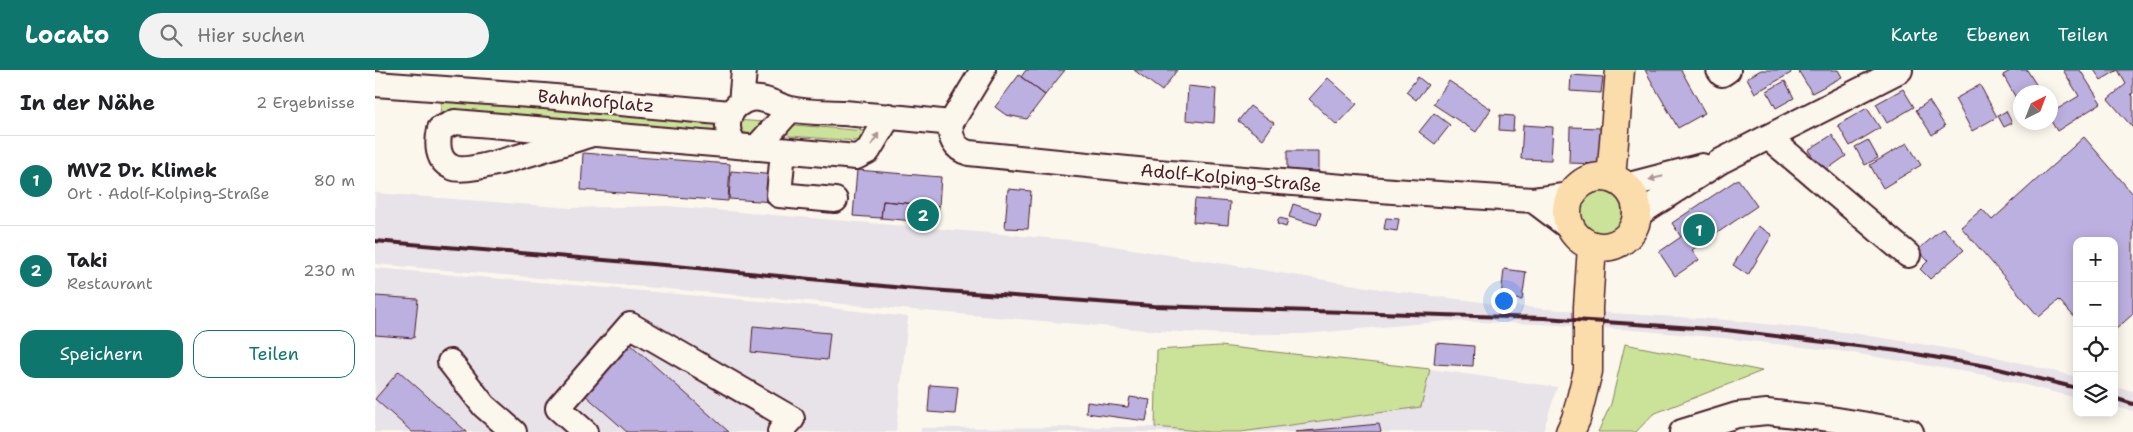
<!DOCTYPE html>
<html lang="de">
<meta charset="utf-8">
<style>
body{margin:0;font-family:"Shantell Sans",sans-serif;background:#f2f2f2;color:#202124}
.controls{position:absolute;right:15px;bottom:15px;display:grid;overflow:hidden;border-radius:10px;box-shadow:0 2px 12px #0003}
.controls button{width:45px;height:45px;display:grid;place-items:center;padding:0;border:0;border-bottom:1px solid #e0e0e0;background:#fff;color:#202124;font:25px sans-serif}
.compass{position:absolute;left:1638px;top:15px;width:45px;height:45px;border-radius:50%;background:#fff;box-shadow:0 2px 12px #0003;rotate:42deg}
.you{position:absolute;left:1128px;top:230px;width:18px;height:18px;margin:-12px;border:4px solid #fff;border-radius:50%;background:#1a73e8;box-shadow:0 0 0 8px #1a73e833}
.badge{display:grid;place-items:center;width:32px;height:32px;border-radius:50%;background:#0f766e;color:#fff;font-size:16px;font-weight:700}
.pin{position:absolute;translate:-50% -50%;border:2px solid #fff;box-shadow:0 1px 5px #0006}
.list{margin:0;padding:0;list-style:none}
h2{display:flex;justify-content:space-between;align-items:center;height:65px;margin:0;padding:0 20px;font-size:21px}
h2 small{font-size:16px;font-weight:400;color:#757577}
.list li{display:grid;grid-template-columns:32px 1fr auto;gap:15px;align-items:center;box-sizing:border-box;height:90px;padding:0 20px;border-top:1px solid #e0e0e0}
.list b{display:block;font-size:19px;white-space:nowrap}
.list p{margin:0;font-size:16px;white-space:nowrap;color:#757577}
.list em{font-size:16px;font-style:normal;color:#757577}
.actions{display:flex;gap:10px;padding:15px 20px}
.actions a{flex:1;padding:11px 0;border:1px solid #0f766e;border-radius:15px;text-align:center;font-size:18px;color:#0f766e}
.actions .main{background:#0f766e;color:#fff}
.icon{flex:none;width:28px;height:28px;fill:none;stroke:currentColor;stroke-width:2;stroke-linecap:round;stroke-linejoin:round}
.map{position:relative;flex:none;width:1758px;height:362px;overflow:hidden}
header{display:flex;align-items:center;gap:30px;box-sizing:border-box;height:70px;padding:0 25px;background:#0f766e;color:#fff}
header strong{font-size:24px}
nav{display:flex;gap:28px;margin-inline-start:auto;font-size:18px}
.search{width:350px;height:45px;background:#f2f2f2;display:flex;align-items:center;gap:12px;box-sizing:border-box;padding:0 18px;border-radius:28px;color:#757577;font-size:19px}
main{display:flex}
aside{flex:1;background:#fff}
.map>svg:first-child{display:block}
</style>
<header>
<strong>Locato</strong>
<div class="search"><svg class="icon" aria-label="search" viewBox="0 0 24 24"><circle cx="10" cy="10" r="6"/><path d="M15 15l6 6"/></svg>Hier suchen</div>
<nav><a>Karte</a><a>Ebenen</a><a>Teilen</a></nav>
</header>
<main>
<aside>
<h2>In der Nähe<small>2 Ergebnisse</small></h2>
<ul class="list">
<li><span class="badge">1</span><div><b>MVZ Dr. Klimek</b><p>Ort · Adolf-Kolping-Straße</p></div><em>80 m</em></li>
<li><span class="badge">2</span><div><b>Taki</b><p>Restaurant</p></div><em>230 m</em></li>
</ul>
<div class="actions"><a class="main">Speichern</a><a>Teilen</a></div>
</aside>
<div class="map">
<svg width="1758" height="362" viewBox="0 0 1758 362">
<rect width="100%" height="100%" fill="#fbf7ec"/>
<filter id="ink" filterUnits="userSpaceOnUse"><feTurbulence type="fractalNoise" baseFrequency=".02" numOctaves="2"/><feDisplacementMap in="SourceGraphic" scale="10" xChannelSelector="R" yChannelSelector="G"/><feConvolveMatrix kernelMatrix="1 2 1 2 8 2 1 2 1" color-interpolation-filters="sRGB"/></filter>
<g filter="url(#ink)">
<path fill="#e8e2e9" d="M0,123L196,138L292,136L707,171L1017,221L1115,233L1169,239L1352,250L1477,263L1613,285L1702,307V328L1609,305L1472,282L1348,268L1259,260L1168,254L1072,251L929,264H852L784,261L0,194Z
M0,198L430,235L533,247L521,362H0Z
M1055,299L1182,317L1168,362H866L1046,337Z
M1739,317L1758,321V341L1739,337Z
M780,357L835,362H546V358Z"/>
<path fill="#cbe399" stroke="#8a8162" d="M67,26L340,47L339,67L65,46Z
M361,50L388,52C384,64 373,67 364,59Z
M407,54L491,61L488,68L482,71L415,66L409,61Z
M1205 143a21 21 0 1 1 42 0a21 21 0 1 1-42 0Z
M1250,274L1387,301L1278,344L1261,362H1223L1236,334Z
M845,276L1055,299L1046,337L866,362H835L780,357L782,280Z"/>
<path fill="#bcb0e1" stroke="#4a1f2b" d="M651,0H690L670,25L646,7Z
M759,0H802L787,21Z
M1270,0H1306L1330,43L1303,58Z
M1386,0H1415L1416,3L1380,23L1372,8Z
M1423,0H1463L1467,7L1437,23Z
M1637,0H1652L1662,16L1651,22H1646V25L1641,28L1628,5Z
M1688,0H1705L1726,33L1682,61L1676,51V43L1704,26Z
M1719,0H1758V23L1756,24L1758,26V58L1733,29L1751,14L1743,0L1726,10Z
M644,5L670,25L652,49L631,45L620,37Z
M1196,5L1228,7L1226,23L1195,21Z
M1043,7L1053,15L1041,30L1031,22Z
M953,8L982,34L962,55L934,29Z
M1074,11L1116,39L1101,62L1058,34Z
M1410,11L1419,28L1401,38L1392,21Z
M1605,15L1622,47L1597,61L1580,29Z
M813,16L841,19L839,53L811,50Z
M1528,19L1539,37L1512,53L1501,34Z
M1554,31L1570,56L1557,65L1541,40Z
M875,36L899,53L888,69L863,51Z
M1492,38L1505,58L1475,76L1463,55Z
M1631,41L1637,53L1629,57L1623,46Z
M1059,43L1075,55L1060,74L1044,62Z
M1125,45L1139,46L1138,61L1124,60Z
M1148,55L1178,57L1176,90L1146,89Z
M1195,57L1226,58L1225,94L1194,93Z
M1457,65L1471,86L1448,102L1433,80Z
M1709,67L1758,124V244L1739,261V171H1702V250L1684,230L1664,247L1586,157L1607,139L1617,150Z
M1493,70L1503,88L1490,95L1480,77Z
M1532,73L1546,95L1508,118L1495,95Z
M912,81H944V101H912Z
M208,83L355,94L353,131L206,120Z
M482,100L566,107L564,136L508,131L506,148L478,146Z
M356,101L401,105L399,132L354,129Z
M1363,109L1382,136L1317,180L1324,190L1300,206L1284,182L1306,167L1297,153Z
M633,119L656,121L653,159L630,158Z
M820,129L855,132L853,155L818,152Z
M508,131L564,136L562,153L506,148Z
M918,134L946,143L942,155L914,147Z
M904,148L913,150L911,157L902,154Z
M1011,148L1024,149L1022,161L1009,159Z
M1383,156L1397,165L1373,205L1358,195Z
M1568,158L1589,180L1555,209L1545,199L1553,191L1543,180Z
M1129,199L1151,202L1147,230L1126,227Z
M0,226L43,229L39,268L0,265Z
M378,256L455,263L452,290L376,282Z
M254,273L354,362H252L209,324Z
M1061,273L1099,276L1098,296L1059,294Z
M24,301L92,362H37L0,329Z
M555,315L583,317L580,344L553,342Z
M755,327L775,330L771,351L711,343L712,332L753,337Z
M1004,354L1006,362H920Z"/>
<g fill="none" stroke-linecap="round" stroke-linejoin="round">
<defs>
<path id="minor" d="M608,0L576,53C574,67 579,79 594,83L782,102L1018,121L1158,130L1196,125
M1344,0L1347,4L1353,0
M0,14L169,26L355,43
M366,33L369,0
M514,46L493,81L481,87L362,76C346,60 352,35 375,29C388,26 403,36 415,39C432,43 452,42 469,43C505,46 540,49 576,53
M217,64C193,71 97,105 79,98C61,92 62,73 65,59L80,52L362,76
M1393,67L1533,185
M381,78L416,39
M408,81L404,125L460,130
M1250,116L1327,96
M1158,130L1195,158
M1262,145L1346,91L1525,0
M75,292L109,336L139,362
M210,362L183,338L255,255L417,349L405,362
M1307,362L1362,345L1392,342L1456,349L1536,362"/>
<path id="major" d="M1192 142a35 35 0 1 1 70 0a35 35 0 1 1-70 0Z
M1236,108L1245,0
M1195,362L1201,349L1213,301V237L1217,176"/>
</defs>
<use href="#minor" stroke="#4a1f2b" stroke-width="28"/>
<use href="#major" stroke="#4a1f2b" stroke-width="31"/>
<use href="#minor" stroke="#fbf7ec" stroke-width="24"/>
<use href="#major" stroke="#faddab" stroke-width="28"/>
<path stroke="#4a1f2b" stroke-width="4" d="M0,171L301,196L529,218L779,236L1169,248L1351,260L1523,281L1611,296L1702,318
M1739,328L1758,334"/>
</g>
<defs><path id="oneway-solid" d="M-6-.8H1V-3.2L6.5 0L1 3.2V.8H-6Z" transform="scale(1.25)"/></defs>
<g fill="#ab9695">
<use href="#oneway-solid" transform="translate(500 69) rotate(-59)"/>
<use href="#oneway-solid" transform="translate(1281 108) rotate(166)"/>
</g>
</g>
<g text-anchor="middle" stroke-width="4" stroke-linejoin="round" paint-order="stroke">
<g font-size="18" fill="#4a1f2b" stroke="#fbf7ec">
<text transform="translate(221 31) rotate(5)" y="6">Bahnhofplatz</text>
<text transform="translate(856 108) rotate(5)" y="6">Adolf-Kolping-Straße</text>
</g>
</g>
</svg>
<div class="controls">
<button>+</button>
<button>−</button>
<button><svg class="icon" aria-label="locate" viewBox="0 0 24 24"><circle cx="12" cy="12" r="6"/><path d="M12 2v4M12 18v4M2 12h4M18 12h4"/></svg></button>
<button><svg class="icon" aria-label="layers" viewBox="0 0 24 24"><path d="M12 4l9 5-9 5-9-5zM3 14l9 5 9-5"/></svg></button>
</div>
<svg class="compass" viewBox="-18 -18 36 36"><path d="M0-13l5 13h-10z" fill="#e53935"/><path d="M0 13l5-13h-10z" fill="#757577"/></svg>
<div class="you"></div>
<div class="pin badge" style="left:1324px;top:160px">1</div>
<div class="pin badge" style="left:548px;top:145px">2</div>
</div>
</main>
